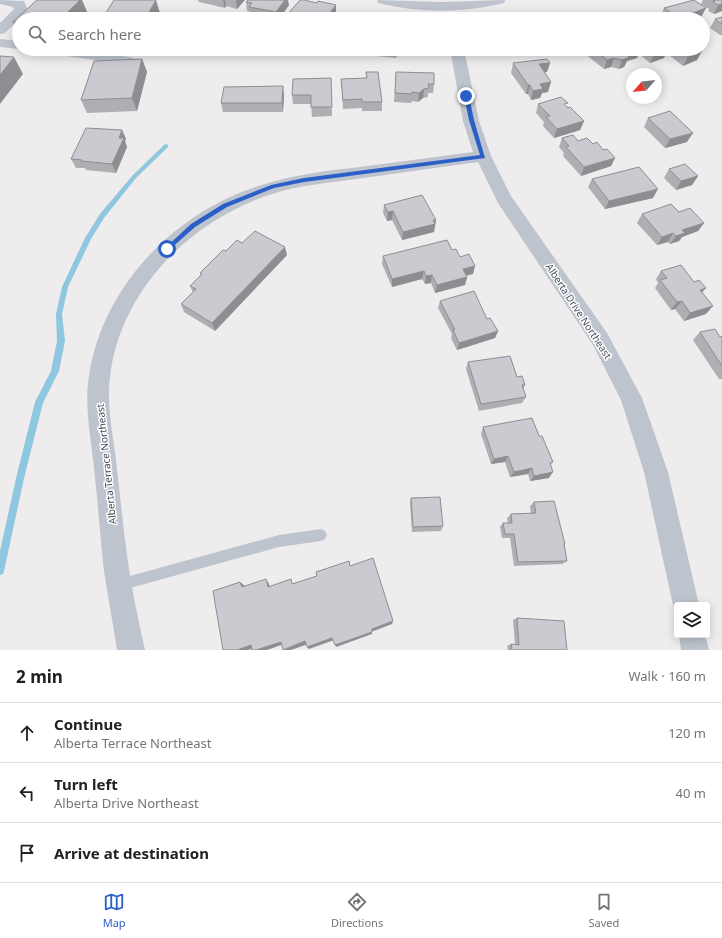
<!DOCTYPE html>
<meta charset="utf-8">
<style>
body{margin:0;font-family:"Noto Sans",sans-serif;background:#f6f6f6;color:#202124}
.controls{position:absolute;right:12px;bottom:12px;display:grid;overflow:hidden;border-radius:4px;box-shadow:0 2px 10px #0003}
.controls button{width:36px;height:36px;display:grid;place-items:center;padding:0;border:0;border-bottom:1px solid #e0e0e0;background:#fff;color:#202124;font:20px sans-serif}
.compass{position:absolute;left:626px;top:68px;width:36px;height:36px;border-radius:50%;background:#fff;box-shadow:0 2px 10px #0003;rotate:242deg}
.stop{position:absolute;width:12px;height:12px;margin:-9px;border:3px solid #2b5fc8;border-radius:50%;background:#fff}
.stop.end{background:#2b5fc8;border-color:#fff;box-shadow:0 1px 4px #0008}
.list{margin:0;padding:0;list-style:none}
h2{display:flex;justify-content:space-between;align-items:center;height:52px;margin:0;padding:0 16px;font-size:17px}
h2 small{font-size:13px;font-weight:400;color:#757577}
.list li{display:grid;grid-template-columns:26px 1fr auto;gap:12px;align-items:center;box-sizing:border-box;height:60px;padding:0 16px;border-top:1px solid #e0e0e0}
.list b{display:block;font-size:15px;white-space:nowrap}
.list p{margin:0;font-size:13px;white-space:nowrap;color:#757577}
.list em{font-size:13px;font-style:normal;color:#757577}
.icon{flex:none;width:22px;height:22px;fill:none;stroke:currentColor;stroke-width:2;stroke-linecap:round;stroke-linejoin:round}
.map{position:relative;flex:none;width:722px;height:650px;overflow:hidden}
.search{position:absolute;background:#fff;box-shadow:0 2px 10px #0003;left:12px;right:12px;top:12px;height:44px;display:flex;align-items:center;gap:10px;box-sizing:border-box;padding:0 14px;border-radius:22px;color:#757577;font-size:15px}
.sheet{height:232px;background:#fff}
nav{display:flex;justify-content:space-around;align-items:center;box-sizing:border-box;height:56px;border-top:1px solid #e0e0e0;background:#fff;font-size:11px;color:#757577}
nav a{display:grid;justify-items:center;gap:2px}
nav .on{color:#2b5fc8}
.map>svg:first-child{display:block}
</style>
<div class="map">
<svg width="722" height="650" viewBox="0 0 722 650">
<rect width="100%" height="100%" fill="#eeecec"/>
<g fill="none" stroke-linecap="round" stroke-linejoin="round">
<path fill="#8fc7e1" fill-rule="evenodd" d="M166,144L168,145V147L136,178L104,218L91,239L68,287L62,314L65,341L59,371L43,403L25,474L4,571L3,574L0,575V551L17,474L35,402L51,371L57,341L56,314L62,287L85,238L100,214L132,176L164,145Z"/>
<path fill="#bec4cd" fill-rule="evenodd" d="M321,529L325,531L327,535L325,539L321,541L279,547L119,591L114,590L113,585L114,580L119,579L279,535Z"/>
<path fill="#bec4cd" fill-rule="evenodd" d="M0,0L24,1L28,10L5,33L0,34V23L14,9L13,7L0,4Z
M377,0L441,2L505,0L504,3C463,13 419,13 378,3Z
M0,39L19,41L20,49L0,47Z
M38,49H74L129,57L134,58L136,61L134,64L129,65L45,53L40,52Z
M450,49H464L479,121L491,156L511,196L607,333L642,398L668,472L699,605H677V614L673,605L644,472L621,400L593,345L498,203L478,162C437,168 397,173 356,179C328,183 299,185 272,194C191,220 120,290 110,377C106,407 114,439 117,469C121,503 124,536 129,569C133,596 139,623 145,650H117C113,624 108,597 104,571C100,536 98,502 94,468C91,438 84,406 89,376C102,287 174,213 258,186C291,175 325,171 360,167C398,162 435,157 473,152L463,121Z
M679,635H705L709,650H681Z"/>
</g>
<path fill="#aeaeb3" d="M37,0H82L87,12L79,19H19V32L13,22Z
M198,0H245L237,9L226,6L225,8L199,2Z
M703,0H722V11L714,14L708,11L709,9L701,4Z
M246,2L289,5L279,19H265L250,16L249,11H247Z
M664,8H706L701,17L697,19H663L660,17Z
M336,14L333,19H286V16Z
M722,17V35H720L710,28L715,19Z
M378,49H416L415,54L398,52L396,58L377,56Z
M504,49H535L524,54L520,51L511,55Z
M579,49H668L664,58L650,63L639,54L637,58L627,61L624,67L619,69L611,67L604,69Z
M672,49H699L697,60L683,66L669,55Z
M142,59L147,72L137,111L87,113L81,100Z
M513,63H550L547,72H544L548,92L542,93L540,98L531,100L528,94H526L511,73Z
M366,72L382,102V111H362V108L343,109L341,79L366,78Z
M396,72L434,84L433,93H428V97L423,98L418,102L412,101L411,103L394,102Z
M331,78L332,116L312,117L311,104H293L292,95Z
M284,95L283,112H223L221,103Z
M538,104L567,106L584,121L580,130L554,138L543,126L544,122L536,113Z
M648,118L687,142L665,148L644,127Z
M122,130L126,139L125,141L127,147L116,173L86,170L85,168H76L71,159Z
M562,138L578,141L593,144L615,158L611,166L581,176L563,156L564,153L559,147Z
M669,169L698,176L692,185L676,190L664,178Z
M592,179L653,198L605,209L588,187Z
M384,205L436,220L434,232L402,240L392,220L387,221L383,213Z
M679,212L704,223L698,231L682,237L679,241L670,244L668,242L657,245L637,223L642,214Z
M242,243L287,255L215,331L184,312L181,304L193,292L190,286L201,275L200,273L226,251Z
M452,250L460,257L473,274L466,275L467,277L465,285L435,293L431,283L425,284L422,279L392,287L382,264L383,256Z
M661,271L702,293L706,314L684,321L675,309L671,310L655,288L658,283L656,279Z
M440,301L487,319L498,331L495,338L457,350L451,338L452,334L438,308Z
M700,332L720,337L722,336V379H719L693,340Z
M468,362L517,377L525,385L523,389L526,397L522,403L479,411L466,369Z
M483,427L539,436L553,462L550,465L549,478L530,481L528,474L510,477L505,462L491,464L481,434Z
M411,498L443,526L441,531L412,532L410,503Z
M534,502L565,544L564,545L567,561L562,564L514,566L510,538H502L500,527L503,523H508L507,518L511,514H531L530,506Z
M517,618L567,650H508L507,646L511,644H515L513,620Z"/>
<path fill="#8d8d92" d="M80,0H82L87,12L79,19H61Z
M156,0L160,13L157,19H145Z
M223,0H225L226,6L225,8Z
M236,0H245L237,9Z
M285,0H288L289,5L279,19H276V12Z
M722,4V11L714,14L718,5Z
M336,5V14L333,19H325Z
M706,8L701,17L696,19L690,14Z
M304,15V19H300Z
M396,49H398V52L396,58Z
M513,49H521L520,51L511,55Z
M525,49H535L524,54Z
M640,49H641L637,58L627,61L624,67L619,69L622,60L627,53Z
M668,49L664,58L650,63L655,54Z
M702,51L697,60L683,66L688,57Z
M14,57L23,74L0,104V75Z
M614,58L611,67L604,69L607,60Z
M142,59L147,72L137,111L132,98Z
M550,63L547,72L537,74L539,64Z
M551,82L548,92L542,93L540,98L531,100L533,91L540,84Z
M528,85H530L528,94H526Z
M283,86L284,95L283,112L282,103Z
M424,89L423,98L418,102L419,93Z
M584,121L580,130L554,138L557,129Z
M122,130L126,139L125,141L127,147L116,173L112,164L119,138Z
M693,133L687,142L665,148L670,139Z
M615,158L611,166L581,176L584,167Z
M698,176L692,185L676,190L681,181Z
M658,189L653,198L605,209L609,201Z
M393,211L392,220L387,221L388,212Z
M436,220L434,232L402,240L403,232Z
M704,223L698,231L682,237L679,241L670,244L676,236L682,230Z
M673,233L668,242L657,245L662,237Z
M285,247L287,255L215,331L212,323Z
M475,266L473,274L461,277L463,269Z
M424,271L422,279L392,287V279Z
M432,275L431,283L425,284L426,276Z
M467,277L465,285L435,293L437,285Z
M706,288L699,296L700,290Z
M682,301L675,309L671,310L677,302Z
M713,306L706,314L684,321L690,313Z
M498,331L495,338L457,350L459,343Z
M508,456L505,462L491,464L494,459Z
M532,468L528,474L510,477L514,472Z
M553,472L549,478L530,481L534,476Z
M266,579L269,584L271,592L268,587Z
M240,582L245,586L242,587Z
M393,621L392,624L371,632L372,629Z
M372,632V634L336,647L335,645Z
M332,638L334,640L309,649L307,647Z
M305,641L308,644L291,650H283Z
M281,642L284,644L267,650H256Z
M251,645L256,647L248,650H237Z"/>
<path fill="#cacad0" stroke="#8d8d92" d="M37,0H80L61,19H19V22H13Z
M114,0H156L145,19H102Z
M248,0H285L276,12L249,7L252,3L246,2Z
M300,0H304L317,3L318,1L336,5L325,19H321L304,15L300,19L286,16Z
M694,0L706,8L690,14L697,19H673L668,16L673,14L664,8Z
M713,0H722V4L718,5L713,2L715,1Z
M344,14L372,19H341Z
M397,17L407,18L406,19H396Z
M722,17V24L715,19Z
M593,49H640L627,53L629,55L628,58L622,60L614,58L607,60Z
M648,49H668L655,54Z
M677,49H699L702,51L688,57Z
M0,56L14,57L0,75Z
M142,59L132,98L81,100L94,61Z
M547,59L550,63L539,64L551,82L540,84L543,89L533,91L530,85H528L513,63Z
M366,72H378L382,102H362V99L343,100L341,79L367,78Z
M396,72L434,73V84H428L429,88L424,89L419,93L412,92V94L395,93Z
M331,78L332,107H311V95H292L293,79Z
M283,86L282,103H221L224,87Z
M561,97L568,103L564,104L568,108L570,107L584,121L557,129L546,117L550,116L538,104Z
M670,111L693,133L670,139L648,118Z
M86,128L122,130L119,138H124L112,164L81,161L82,160L71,159Z
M573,135L578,141L587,138L593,144L597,142L603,150L607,149L615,158L584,167L566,147L569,146L562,138Z
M685,164L698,176L681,181L669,169Z
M639,167L658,189L609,201L592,179Z
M422,195L436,220H433L435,224L403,232L393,211L388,212L384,205Z
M671,204L679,212L690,208L704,223L682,230L685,233L676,236L673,233L662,237L642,214Z
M255,231L285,247L212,323L181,304L196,289L190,286L202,274L200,273L223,250L226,251L237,240L242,243Z
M447,240L452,250L456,249L460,257L469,254L475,266L463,269L467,277L437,285L432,275L426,276L424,271L392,279L383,256Z
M681,265L694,282L699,280L706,288L700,290L713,306L690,313L682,301L677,302L660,280L667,278L661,271Z
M474,291L487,319L490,318L498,331L459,343L453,330H455L440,301Z
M715,329L720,337L722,336V366L700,332Z
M510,356L517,377L522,376L525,385H522L526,397L481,404L468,362Z
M532,418L539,436H542L553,462L550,463L553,472L534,476L532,468L514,472L508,456L494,459L483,427Z
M440,497L443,526L413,527L411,498Z
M554,501L565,544H564L567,561L518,562L514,534H505L503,523H512L511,514L536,513L534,502Z
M373,558L393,621L372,629V632L335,645L332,638L307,647L305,641L283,650L281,642L256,650H252L251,645L237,650H223L213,591L240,582L242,587L266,579L268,587L291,579L292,584L317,576L316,572L349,561L350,566Z
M517,618L564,621L567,650H512L511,644L519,645Z"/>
<path fill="#2b5fc8" d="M466,95L469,96L474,120L485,158L304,182L274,188L227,207L195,227L169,250H165L164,249L191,224L223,204L271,185L304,178L480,155L469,120L464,96Z"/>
<g text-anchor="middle" stroke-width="3" stroke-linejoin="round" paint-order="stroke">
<g font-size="10" fill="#464d57" stroke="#fff">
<text transform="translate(579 311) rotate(57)" y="4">Alberta Drive Northeast</text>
<text transform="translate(106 464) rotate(-96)" y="4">Alberta Terrace Northeast</text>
</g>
</g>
</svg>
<div class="controls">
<button><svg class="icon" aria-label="layers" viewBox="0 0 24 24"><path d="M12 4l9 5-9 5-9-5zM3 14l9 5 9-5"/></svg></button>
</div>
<svg class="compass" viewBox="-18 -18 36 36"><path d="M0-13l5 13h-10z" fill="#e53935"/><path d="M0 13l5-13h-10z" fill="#757577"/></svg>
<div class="stop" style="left:167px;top:249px"></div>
<div class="stop end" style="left:466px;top:96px"></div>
<div class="search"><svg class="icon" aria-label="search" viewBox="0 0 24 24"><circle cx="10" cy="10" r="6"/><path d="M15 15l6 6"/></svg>Search here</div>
</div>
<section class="sheet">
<h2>2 min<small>Walk · 160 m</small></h2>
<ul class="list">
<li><svg class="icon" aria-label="ahead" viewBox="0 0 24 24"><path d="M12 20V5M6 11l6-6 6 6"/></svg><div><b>Continue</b><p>Alberta Terrace Northeast</p></div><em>120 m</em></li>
<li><svg class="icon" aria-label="left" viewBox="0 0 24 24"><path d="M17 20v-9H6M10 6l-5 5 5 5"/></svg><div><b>Turn left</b><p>Alberta Drive Northeast</p></div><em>40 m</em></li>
<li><svg class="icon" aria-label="arrive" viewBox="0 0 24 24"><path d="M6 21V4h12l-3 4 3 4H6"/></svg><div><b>Arrive at destination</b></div></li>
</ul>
</section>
<nav>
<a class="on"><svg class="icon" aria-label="map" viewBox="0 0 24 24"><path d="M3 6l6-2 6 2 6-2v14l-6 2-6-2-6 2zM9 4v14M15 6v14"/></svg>Map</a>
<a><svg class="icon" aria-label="directions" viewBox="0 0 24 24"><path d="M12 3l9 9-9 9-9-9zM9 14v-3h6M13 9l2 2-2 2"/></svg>Directions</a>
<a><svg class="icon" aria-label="saved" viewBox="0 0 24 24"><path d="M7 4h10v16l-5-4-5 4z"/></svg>Saved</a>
</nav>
